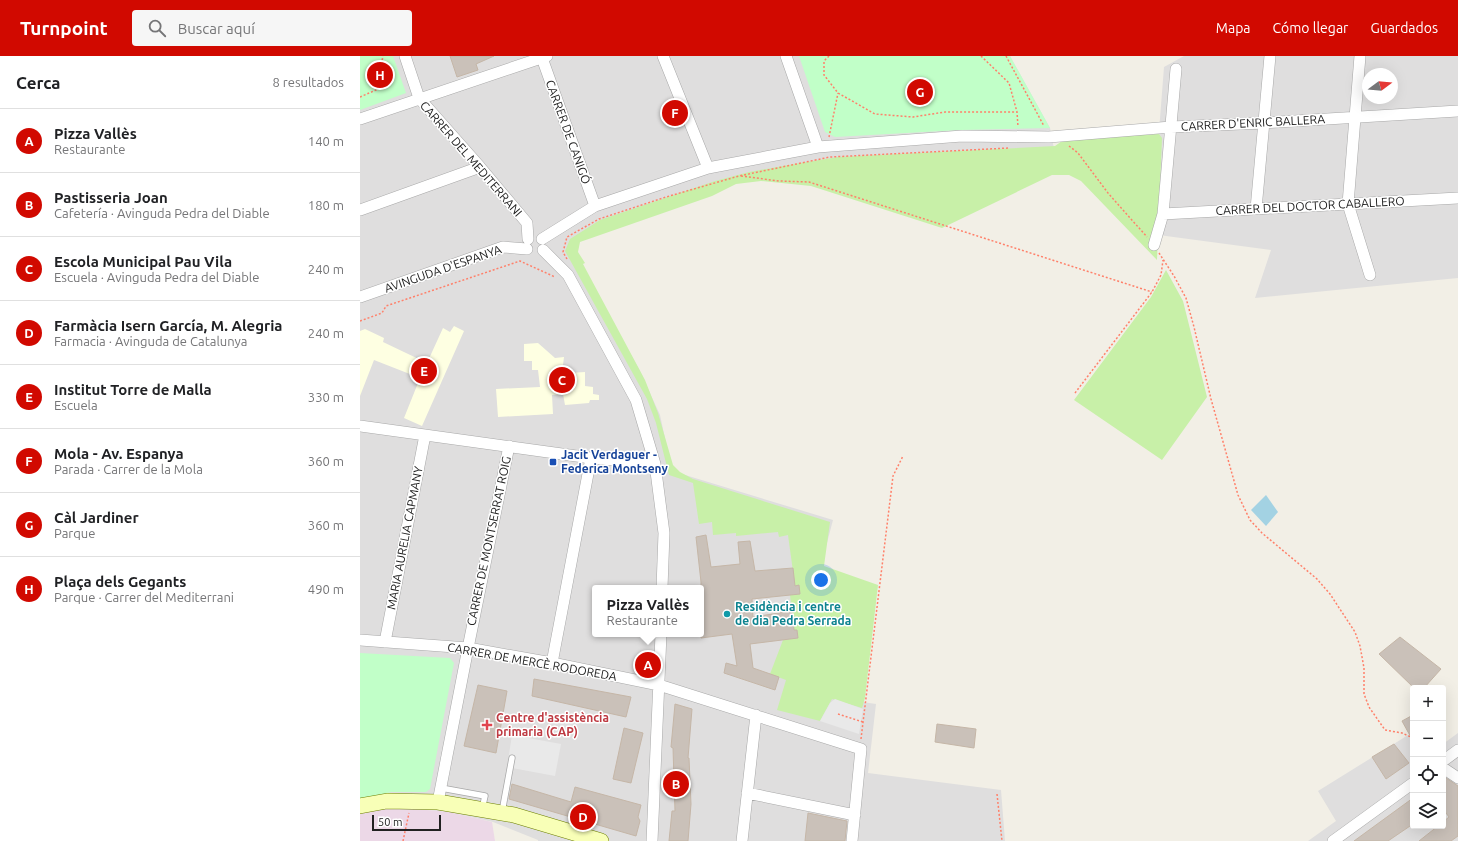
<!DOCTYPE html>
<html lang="es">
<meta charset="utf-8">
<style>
body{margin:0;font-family:Ubuntu,sans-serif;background:#f6f6f6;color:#202124}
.controls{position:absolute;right:12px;bottom:12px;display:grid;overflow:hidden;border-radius:4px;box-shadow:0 4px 16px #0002}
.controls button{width:36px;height:36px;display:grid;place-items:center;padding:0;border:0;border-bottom:1px solid #e0e0e0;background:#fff;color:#202124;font:20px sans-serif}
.compass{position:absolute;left:1002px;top:12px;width:36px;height:36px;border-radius:50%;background:#fff;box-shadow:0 4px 16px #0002;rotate:74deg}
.scale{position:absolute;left:12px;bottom:10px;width:69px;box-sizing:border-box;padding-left:4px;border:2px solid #212121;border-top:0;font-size:11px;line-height:14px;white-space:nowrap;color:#212121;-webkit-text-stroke:3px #fff;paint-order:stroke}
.you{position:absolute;left:461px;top:524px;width:14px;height:14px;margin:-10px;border:3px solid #fff;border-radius:50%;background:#1a73e8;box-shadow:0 0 0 6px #1a73e833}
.badge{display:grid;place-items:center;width:26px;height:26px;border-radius:50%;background:#d10900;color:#fff;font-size:13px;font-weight:700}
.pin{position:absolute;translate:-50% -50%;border:2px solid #fff;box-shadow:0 1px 4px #0006}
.popup{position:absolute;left:232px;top:529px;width:112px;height:52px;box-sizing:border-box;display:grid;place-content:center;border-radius:4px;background:#fff;filter:drop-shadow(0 1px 3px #0005);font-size:13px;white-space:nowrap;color:#757577}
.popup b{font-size:15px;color:#202124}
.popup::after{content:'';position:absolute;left:50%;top:100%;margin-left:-8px;border:8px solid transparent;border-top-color:#fff}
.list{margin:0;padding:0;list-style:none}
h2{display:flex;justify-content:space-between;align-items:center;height:52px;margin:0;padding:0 16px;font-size:17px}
h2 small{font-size:13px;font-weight:400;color:#757577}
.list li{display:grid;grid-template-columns:26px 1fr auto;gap:12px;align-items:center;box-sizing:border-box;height:64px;padding:0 16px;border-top:1px solid #e0e0e0}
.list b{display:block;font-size:15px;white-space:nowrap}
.list p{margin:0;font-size:13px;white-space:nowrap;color:#757577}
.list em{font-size:13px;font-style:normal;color:#757577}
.icon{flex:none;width:22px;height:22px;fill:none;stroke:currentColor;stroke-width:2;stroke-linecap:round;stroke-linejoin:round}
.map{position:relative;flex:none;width:1098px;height:785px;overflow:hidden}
header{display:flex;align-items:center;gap:24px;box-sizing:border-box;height:56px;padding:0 20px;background:#d10900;color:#fff}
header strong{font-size:19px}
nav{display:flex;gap:22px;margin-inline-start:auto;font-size:14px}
.search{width:280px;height:36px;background:#f6f6f6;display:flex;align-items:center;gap:10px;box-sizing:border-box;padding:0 14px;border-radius:4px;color:#757577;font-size:15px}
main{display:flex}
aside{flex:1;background:#fff}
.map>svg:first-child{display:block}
</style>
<header>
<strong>Turnpoint</strong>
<div class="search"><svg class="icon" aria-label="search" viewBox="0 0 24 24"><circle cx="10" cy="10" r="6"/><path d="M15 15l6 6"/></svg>Buscar aquí</div>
<nav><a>Mapa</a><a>Cómo llegar</a><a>Guardados</a></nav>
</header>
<main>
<aside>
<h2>Cerca<small>8 resultados</small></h2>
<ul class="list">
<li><span class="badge">A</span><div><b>Pizza Vallès</b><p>Restaurante</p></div><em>140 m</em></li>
<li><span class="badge">B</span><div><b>Pastisseria Joan</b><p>Cafetería · Avinguda Pedra del Diable</p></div><em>180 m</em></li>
<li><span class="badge">C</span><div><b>Escola Municipal Pau Vila</b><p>Escuela · Avinguda Pedra del Diable</p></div><em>240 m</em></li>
<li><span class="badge">D</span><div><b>Farmàcia Isern García, M. Alegria</b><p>Farmacia · Avinguda de Catalunya</p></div><em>240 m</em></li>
<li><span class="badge">E</span><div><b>Institut Torre de Malla</b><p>Escuela</p></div><em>330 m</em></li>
<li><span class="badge">F</span><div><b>Mola - Av. Espanya</b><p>Parada · Carrer de la Mola</p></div><em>360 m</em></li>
<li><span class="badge">G</span><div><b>Càl Jardiner</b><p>Parque</p></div><em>360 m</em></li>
<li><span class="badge">H</span><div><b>Plaça dels Gegants</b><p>Parque · Carrer del Mediterrani</p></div><em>490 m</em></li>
</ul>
</aside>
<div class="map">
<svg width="1098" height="785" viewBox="0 0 1098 785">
<rect width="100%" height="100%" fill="#f2efe6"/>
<path fill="#dfdede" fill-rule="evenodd" d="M0,0H650L690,72L694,93L366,128L239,170L209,192L279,313L300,359L312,415L473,464L428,635L516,648L508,717L641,734L645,785H178V784L133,766L89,756L56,753L24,752L0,758ZM235,532H341V578H235Z
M824,0H1098V222L895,242L911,194L791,178L804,11ZM1008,18H1032V42H1008Z
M1053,676V770H1083V688L1098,677V785H948L976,765L958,735Z"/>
<path fill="#ecd8e7" d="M24,752L56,753L89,756L132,766L135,785H0V758Z"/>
<path fill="#feffe2" d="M94,270L104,275L62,370L44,362L60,322L14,304L0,340V275L5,273L24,282L23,286L67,307L83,272L90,276Z
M178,287L195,302L204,301L203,309L209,317L225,316V330L233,331V338L239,339V344H230L229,347L205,349L203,338L192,339L193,358L138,361L136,333L180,331L178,314H172V305H164V288Z"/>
<path fill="#c8f0a8" d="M799,78L802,82L797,204L721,125L709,119H692L582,172L451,130L401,125L376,128L352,140L220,186L218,196L225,207L223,208L285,324L298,357L313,409L320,416L333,423L470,466L464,510L518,529L505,642L502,652L472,643L460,665L417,654L426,624L410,618L423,584L438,582L437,574H434L430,539L439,529L435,530L428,479L419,481L418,476L376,480V477L353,479L352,466L339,468L333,427L309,419L296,367L287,343L205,195L210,183L240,164L355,125L389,116L434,108L478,101L695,90L705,83Z
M806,214L823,245L847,341L802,404L714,344L791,241Z"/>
<path fill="#c1ffc8" d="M0,0H33L46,37L0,54Z
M439,0H650L690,72L600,74L475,81L465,76Z
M0,597L90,602L94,607L70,733L66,736H31L0,745Z"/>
<path fill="#e9e9e9" d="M475,643L503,653L499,678L460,665L470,647Z
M152,679L201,688L195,720L147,711Z"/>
<path fill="#a3d2e3" d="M906,439L918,456L906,470L891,454Z"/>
<path fill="#cac1b9" stroke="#c5b6a7" d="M90,0H134L116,8L118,14L97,21Z
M346,479L351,511L380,508L378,486L390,485L395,515L433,512L435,530L439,529L440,538L392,543L393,561L432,555L434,574H437L438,582L390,588L393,612L419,621L415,634L364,617L366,607L377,610L372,578L341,582V526L336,481Z
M1040,581L1081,613L1064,632H1054L1019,598Z
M174,623L271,641L266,661L172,640Z
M118,629L147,635L136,697L104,690Z
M315,648L332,653L328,702H329L331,748L328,785H309L312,755H315L313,692L311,691Z
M1053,659V685L1042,665Z
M577,668L616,673L614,692L575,686Z
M264,672L283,677L271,727L253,723Z
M1034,688L1049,707L1026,723L1012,701Z
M1083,720L1098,730V780L1091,785H1059L1078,770H1083V766L1089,761L1083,753Z
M152,728L211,746L215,731L281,749L278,761L280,765L276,780L149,743Z
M1053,742V768L1028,785H994Z
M448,757L487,765L485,785H445Z"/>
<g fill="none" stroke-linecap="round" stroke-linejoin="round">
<defs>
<path id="lane" d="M81,732L125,740L122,753
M142,756L152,702"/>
<path id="street" d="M45,0L59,42L120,111L167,167L168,183
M303,0L348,112
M426,0L458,91
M1000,0L988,148L1010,219
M182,2L235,150
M0,63L187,0
M896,153L910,0
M0,154L120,111
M803,158L1098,142
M182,183L235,150L348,112L458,91L602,80L689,81L811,71L903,67L1098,55
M794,189L803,158L816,13
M183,194L208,219L276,344L295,408L304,477L302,532
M0,241L143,191L167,193
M0,370L231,402L295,408
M0,584L108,592L192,607L299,629L501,693L492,785
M25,586L65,379
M192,607L231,402
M1083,705L1098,694
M1083,712L1098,722
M387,737L495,759
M78,746L108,592L149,390
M292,785L301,578
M382,785L396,659
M973,785L1053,727"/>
<path id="secondary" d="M0,750L27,745L78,746L154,759L241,785"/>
</defs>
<use href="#lane" stroke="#a8a8a8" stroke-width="7"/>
<use href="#street" stroke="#a8a8a8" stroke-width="12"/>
<use href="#secondary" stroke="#6c7f00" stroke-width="16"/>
<path stroke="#ff806a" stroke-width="1.5" stroke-dasharray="2 2" stroke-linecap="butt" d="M469,0L464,5V19L478,37L515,58L553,61L585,56H657
M621,0L649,27L657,56L658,71
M646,0L684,70
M0,41L16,34L23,0
M469,81L478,37
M709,90L718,97L748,137L787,181
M381,120L419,125L449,126L792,236
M799,197L814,220L826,242L834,271L851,343L878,439L890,464L902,477L957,523L970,538L995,576L1000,590L1004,612V638L1009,651L1025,674L1042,677L1053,682
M207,203L203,196L207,181L239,163L306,141L379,120L470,101L649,92
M0,265L22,257L26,250L160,205L195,221
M715,337L792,236L801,219L803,204
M478,658L503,666
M501,683L533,420L543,400
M637,738L642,785
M43,785L49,757"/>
<use href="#lane" stroke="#fff" stroke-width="5.5"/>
<use href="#street" stroke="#fff" stroke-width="11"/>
<use href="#secondary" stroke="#f8ffb7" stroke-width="15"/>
</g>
<rect fill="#1a4fb4" stroke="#fff" stroke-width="1.5" x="189" y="402" width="8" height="8" rx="2"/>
<circle fill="#0f9aa8" stroke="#fff" stroke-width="1.5" cx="367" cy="558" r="4"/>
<path fill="#e0444e" stroke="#fff" stroke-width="1.5" d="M125 663h4v4h4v4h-4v4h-4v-4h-4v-4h4z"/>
<g text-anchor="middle" stroke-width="3" stroke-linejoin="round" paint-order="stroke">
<g font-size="12" fill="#212121" stroke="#fff">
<text transform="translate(893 67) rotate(-3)" y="4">CARRER D'ENRIC BALLERA</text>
<text transform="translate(208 76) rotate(70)" y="4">CARRER DE CANIGÓ</text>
<text transform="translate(111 103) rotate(49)" y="4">CARRER DEL MEDITERRANI</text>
<text transform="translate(950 150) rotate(-3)" y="4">CARRER DEL DOCTOR CABALLERO</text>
<text transform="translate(83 213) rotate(-19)" y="4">AVINGUDA D'ESPANYA</text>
<text transform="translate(45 482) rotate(-79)" y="4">MARIA AURELIA CAPMANY</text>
<text transform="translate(129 485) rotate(-78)" y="4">CARRER DE MONTSERRAT ROIG</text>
<text transform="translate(172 606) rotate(10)" y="4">CARRER DE MERCÈ RODOREDA</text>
</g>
<g font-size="12" font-weight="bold" fill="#164399" stroke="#fff" text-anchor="start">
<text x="201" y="403">Jacit Verdaguer -<tspan x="201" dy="14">Federica Montseny</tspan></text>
</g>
<g font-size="12" font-weight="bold" fill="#0d838f" stroke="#fff" text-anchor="start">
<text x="375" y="555">Residència i centre<tspan x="375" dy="14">de dia Pedra Serrada</tspan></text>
</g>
<g font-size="12" font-weight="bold" fill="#be3a42" stroke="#fff" text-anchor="start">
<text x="136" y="666">Centre d'assistència<tspan x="136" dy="14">primaria (CAP)</tspan></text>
</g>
</g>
</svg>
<div class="controls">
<button>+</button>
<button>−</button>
<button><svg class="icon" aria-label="locate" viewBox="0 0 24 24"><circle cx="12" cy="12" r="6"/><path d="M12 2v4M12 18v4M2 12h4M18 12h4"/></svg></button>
<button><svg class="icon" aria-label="layers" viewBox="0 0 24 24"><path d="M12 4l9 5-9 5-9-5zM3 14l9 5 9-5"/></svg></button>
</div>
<svg class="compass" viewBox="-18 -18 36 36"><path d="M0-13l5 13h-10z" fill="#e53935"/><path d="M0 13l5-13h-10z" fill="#757577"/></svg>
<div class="scale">50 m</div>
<div class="you"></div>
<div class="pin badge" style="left:288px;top:609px">A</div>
<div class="popup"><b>Pizza Vallès</b>Restaurante</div>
<div class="pin badge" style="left:316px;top:728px">B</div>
<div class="pin badge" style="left:202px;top:324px">C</div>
<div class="pin badge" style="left:223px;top:761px">D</div>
<div class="pin badge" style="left:64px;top:315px">E</div>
<div class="pin badge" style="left:315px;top:57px">F</div>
<div class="pin badge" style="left:560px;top:36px">G</div>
<div class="pin badge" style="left:20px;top:19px">H</div>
</div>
</main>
